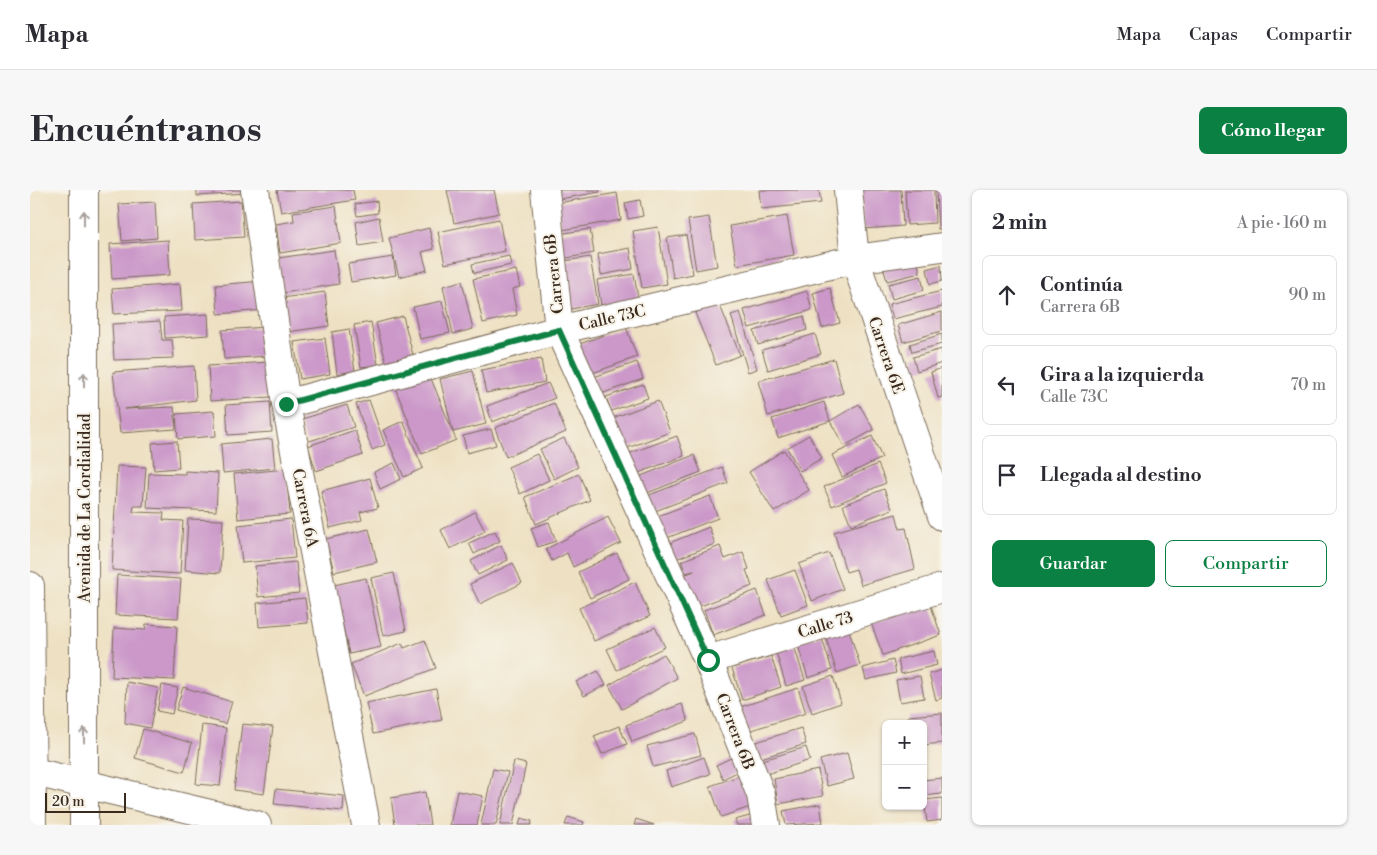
<!DOCTYPE html>
<html lang="es">
<meta charset="utf-8">
<style>
body{margin:0;font-family:"Libre Bodoni",serif;background:#f7f7f7;color:#2b2b33}
.controls{position:absolute;right:15px;bottom:15px;display:grid;overflow:hidden;border-radius:8px;box-shadow:0 1px 4px #0004}
.controls button{width:45px;height:45px;display:grid;place-items:center;padding:0;border:0;border-bottom:1px solid #e1e1e2;background:#fff;color:#2b2b33;font:25px sans-serif}
.scale{position:absolute;left:15px;bottom:12px;width:81px;box-sizing:border-box;padding-left:5px;border:2px solid #3b2a1e;border-top:0;font-size:14px;line-height:18px;white-space:nowrap;color:#3b2a1e;-webkit-text-stroke:4px #f7f3e8;paint-order:stroke}
.stop{position:absolute;width:15px;height:15px;margin:-11px;border:4px solid #0b8043;border-radius:50%;background:#fff}
.stop.end{background:#0b8043;border-color:#fff;box-shadow:0 1px 5px #0008}
.list{margin:0;padding:0;list-style:none}
h2{display:flex;justify-content:space-between;align-items:center;height:65px;margin:0;padding:0 20px;font-size:21px}
h2 small{font-size:16px;font-weight:400;color:#7c7c81}
.list li{display:grid;grid-template-columns:32px 1fr auto;gap:15px;align-items:center;box-sizing:border-box;height:80px;margin:0 10px 10px;padding:0 10px;border:1px solid #e1e1e2;border-radius:8px}
.list b{display:block;font-size:19px;white-space:nowrap}
.list p{margin:0;font-size:16px;white-space:nowrap;color:#7c7c81}
.list em{font-size:16px;font-style:normal;color:#7c7c81}
.actions{display:flex;gap:10px;padding:15px 20px}
.actions a{flex:1;padding:11px 0;border:1px solid #0b8043;border-radius:8px;text-align:center;font-size:18px;color:#0b8043}
.actions .main{background:#0b8043;color:#fff}
.icon{flex:none;width:28px;height:28px;fill:none;stroke:currentColor;stroke-width:2;stroke-linecap:round;stroke-linejoin:round}
.map{position:relative;flex:none;width:912px;height:635px;overflow:hidden;border-radius:8px}
header{display:flex;align-items:center;gap:30px;box-sizing:border-box;height:70px;padding:0 25px;background:#fff;border-bottom:1px solid #e1e1e2}
header strong{font-size:24px}
nav{display:flex;gap:28px;margin-inline-start:auto;font-size:18px}
.intro{display:flex;align-items:center;justify-content:space-between;box-sizing:border-box;height:120px;padding:0 30px}
h1{margin:0;font-size:35px}
.button{padding:12px 22px;border-radius:8px;background:#0b8043;color:#fff;font-size:18px;font-weight:700}
main{display:flex;gap:30px;padding:0 30px}
aside{flex:1;background:#fff;border-radius:8px;box-shadow:0 1px 4px #0004}
.map>svg:first-child{display:block}
</style>
<header>
<strong>Mapa</strong>
<nav><a>Mapa</a><a>Capas</a><a>Compartir</a></nav>
</header>
<div class="intro"><h1>Encuéntranos</h1><a class="button">Cómo llegar</a></div>
<main>
<div class="map">
<svg width="912" height="635" viewBox="0 0 912 635">
<rect width="100%" height="100%" fill="#f7f3e8"/>
<filter id="ink" filterUnits="userSpaceOnUse"><feTurbulence type="fractalNoise" baseFrequency=".02" numOctaves="2"/><feDisplacementMap in="SourceGraphic" scale="10" xChannelSelector="R" yChannelSelector="G"/><feConvolveMatrix kernelMatrix="1 2 1 2 8 2 1 2 1" color-interpolation-filters="sRGB"/></filter>
<filter id="wash" filterUnits="userSpaceOnUse"><feTurbulence type="fractalNoise" baseFrequency=".0096" numOctaves="4" result="noise"/><feDisplacementMap in="SourceGraphic" scale="20" xChannelSelector="R" yChannelSelector="G"/><feGaussianBlur stdDeviation="1.12" result="paint"/><feColorMatrix in="noise" values="0 0 0 0 0 0 0 0 0 0 0 0 0 0 0 0 0 1.4 0 .05"/><feComposite in="paint" operator="in"/></filter>
<g filter="url(#wash)">
<rect width="100%" height="100%" fill="#eee1c3"/>
<g id="blocks">
<path fill="#cb98c9" d="M167,0H217V3L167,6Z
M247,0H323L325,10L251,22Z
M417,0H464L469,23L424,33Z
M523,0H569L570,2L524,10Z
M729,0H789L791,13L731,19Z
M831,0H871L873,36L833,39Z
M875,0H904L905,33L877,35Z
M906,0H912V39H908Z
M587,3L591,30L532,40L527,13Z
M610,10L613,26L598,29L595,13Z
M211,11L214,47L165,50L163,14Z
M347,11L348,23L327,26L325,14Z
M125,12L127,48L92,51L89,14Z
M306,16L311,53L250,63L246,34L264,31L263,22Z
M757,26L764,65L707,75L700,36Z
M349,27L353,52L329,56L326,32Z
M679,27L687,76L666,80L658,30Z
M469,29L475,61L415,74L408,42Z
M628,37L637,94L612,98L603,41Z
M399,38L404,59L392,62L397,80L369,87L359,48Z
M560,39L564,63L526,70L522,45Z
M656,45L663,84L643,88L637,48Z
M138,50L140,85L82,89L80,54Z
M600,58L603,79L571,85L568,64Z
M304,60L309,94L253,103L248,68Z
M886,65L890,83L857,91L852,73Z
M479,66L481,75L444,83L442,74Z
M363,67L366,85L321,92L318,74Z
M560,67L568,114L536,120L528,72Z
M911,75L912,91L900,94L897,79Z
M486,80L490,97L482,99L487,125L453,133L443,89Z
M604,84L608,108L571,115L567,90Z
M891,86L894,100L862,109L858,94Z
M233,91L235,120L188,124L186,95Z
M432,91L443,139L423,144L413,96Z
M150,94L152,121L84,124L82,99Z
M800,98L810,133L792,138L783,103Z
M777,101L782,120L719,138L714,120Z
M912,101V117L863,129L859,114Z
M295,102L299,136L257,142L252,108Z
M412,111L420,143L390,149L383,117Z
M689,113L710,165L686,175L665,123Z
M710,122L727,179L718,182L701,125Z
M912,122V141L873,152L868,135Z
M178,124L179,145L135,148L134,127Z
M373,126L383,165L356,172L346,133Z
M774,126L777,140L728,155L724,141Z
M130,131L132,150H142L144,168L84,170L82,134Z
M341,132L348,175L331,177L324,135Z
M236,137L238,166L194,169L192,140Z
M596,137L607,167L554,186L544,156Z
M319,139L325,181L307,184L302,142Z
M785,144L791,164L738,180L732,160Z
M912,144V154L882,162L880,154Z
M295,148L300,184L270,189L264,152Z
M912,159V173L887,181L883,167Z
M511,169L515,192L456,203L451,180Z
M804,169L813,203L738,226L728,191Z
M239,172L241,207L180,211L178,176Z
M607,172L613,189L568,205L561,188Z
M164,176L166,210L94,219L144,217L146,239L90,243L83,182Z
M912,178V207L908,208L901,182Z
M398,181L426,250L392,264L364,195Z
M443,181L456,234L423,242L410,189Z
M518,193L525,208L462,232L457,216Z
M613,194L618,208L581,221L576,207Z
M339,210L355,255L342,260L326,214Z
M628,211L640,242L592,260L580,229Z
M240,212L242,242L198,245L196,215Z
M794,212L800,231L748,248L742,229Z
M524,213L536,242L476,267L465,238Z
M829,214L844,240L814,256L800,231Z
M317,215L324,237L276,252L269,230Z
M184,221L186,246L148,249L146,224Z
M373,231L393,278L374,287L353,240Z
M461,239L466,255L437,263L433,246Z
M325,240L333,265L286,281L278,256Z
M779,245L792,268L770,281L757,258Z
M647,246L654,266L603,285L595,265Z
M842,246L852,268L812,287L802,265Z
M534,248L548,277L524,289L510,259Z
M242,249L245,278L193,283L191,254Z
M147,251L149,278L124,280L122,253Z
M754,260L779,300L744,322L719,282Z
M507,264L519,290L490,304L478,277Z
M664,265L671,282L612,305L606,288Z
M364,273L371,289L350,299L344,282Z
M848,274L856,293L802,316L794,297Z
M87,276L116,277L113,316H104L103,322L134,323L133,330L153,331L150,384L82,380Z
M692,277L698,293L620,323L614,307Z
M256,279L260,324L208,329L204,284Z
M155,281L188,283L186,321L117,318L119,283L155,284Z
M549,284L560,310L506,334L495,307Z
M340,288L348,318L330,322L332,330L300,338L291,301Z
M854,299L862,319L821,335L813,315Z
M680,306L688,328L637,348L628,326Z
M445,322L455,341L420,359L411,340Z
M866,324L870,339L876,338L885,379L831,395L826,379L816,382L804,342Z
M578,327L591,353L543,377L537,363L522,371L516,359Z
M158,329L193,330L190,383L155,380Z
M261,329L265,368L212,373L208,335Z
M519,332L526,351L508,357L501,338Z
M679,337L685,354L643,370L637,354Z
M339,339L347,372L304,382L296,349Z
M465,341L470,351L444,364L439,353Z
M471,355L478,370L448,385L441,371Z
M690,356L695,369L713,362L719,379L716,380L722,396L668,417L662,401L658,403L651,386L664,381L656,383L651,371Z
M587,363L599,389L560,408L548,382Z
M799,363L813,399L782,411L769,374Z
M266,372L269,403L228,407L225,376Z
M483,373L492,393L450,414L440,394Z
M765,380L778,415L751,425L738,390Z
M364,383L376,441L353,446L341,388Z
M87,385L151,389L148,428L85,425Z
M336,388L351,457L319,464L304,395Z
M605,392L620,426L564,451L549,418Z
M727,400L736,425L683,445L674,420Z
M275,408L278,433L229,437L227,413Z
M900,413L911,445L853,465L841,433Z
M116,434L147,436L144,490L82,487L84,438L115,440Z
M817,434L830,475L807,483L794,442Z
M625,437L635,457L587,480L577,459Z
M791,445L802,480L778,488L767,452Z
M395,450L406,478L334,506L321,474L372,453L374,458Z
M764,456L775,490L756,496L746,462Z
M904,461L907,475L871,484L868,469Z
M634,464L647,488L592,519L579,495Z
M741,466L751,497L712,510L702,478Z
M863,470L866,483L836,490L833,478Z
M912,480V508L906,510L899,484Z
M568,481L576,495L554,506L546,492Z
M803,486L811,513L782,523L773,496Z
M890,486L894,508L870,512L866,490Z
M97,492L128,498L120,538L95,533Z
M132,495L148,498L142,524L127,521Z
M153,497L202,512L195,534L146,520Z
M768,498L776,523L718,541L710,517Z
M406,499L412,530L343,544L336,513Z
M652,514L658,531L602,552L596,535Z
M912,523V553L893,555V534H878V526Z
M212,534L243,537L234,604L204,600Z
M172,535L196,538L190,596L166,594Z
M589,536L597,554L572,564L564,546Z
M771,538L776,554L728,569L723,553Z
M113,539L162,553L154,582L105,568Z
M665,544L671,565L623,577L617,556Z
M776,557L780,570L737,584L733,570Z
M817,563L824,589L797,596L790,570Z
M674,567L680,584L641,597L636,581Z
M703,567L709,581L693,589L686,575Z
M484,571L496,574L483,635H470Z
M463,579L478,582L466,635H451Z
M788,580L793,606L748,614L744,589Z
M712,585L723,616L691,627L680,596Z
M912,588V604L893,606V590Z
M246,599L314,606L313,621L244,614Z
M427,601L453,606L447,635H420Z
M395,602L400,635H365L361,608Z
M912,608V630L897,632L894,610Z
M790,614L793,633L756,635L753,621Z
M723,625L726,635H707L705,630Z
M538,627L554,632L553,635H535Z
M491,628L502,631L501,635H489Z
M606,629L624,635H604Z"/>
</g>
</g>
<g filter="url(#ink)">
<use href="#blocks" fill-opacity="0" stroke="#7a6a58" stroke-width="1"/>
<g fill="none" stroke-linecap="round" stroke-linejoin="round">
<defs>
<path id="minor" d="M225,0L256,214L336,635
M515,0L529,140L678,470L731,605L736,635
M818,0L825,69L912,326
M256,214L529,140L825,69L912,57
M678,470L912,398
M0,581L227,635"/>
<path id="major" d="M54,0V635
M0,396L2,635"/>
</defs>
<use href="#minor" stroke="#7a6a58" stroke-width="30"/>
<use href="#major" stroke="#7a6a58" stroke-width="30"/>
<use href="#minor" stroke="#fff" stroke-width="28"/>
<use href="#major" stroke="#fff" stroke-width="28"/>
</g>
<defs><path id="oneway-shaft" d="M-6 0H5M1.5-3L5.5 0L1.5 3" fill="none" stroke-width="1.6" stroke-linecap="round" stroke-linejoin="round" transform="scale(1.25)"/></defs>
<g stroke="#a79f9a">
<use href="#oneway-shaft" transform="translate(54 28) rotate(-90)"/>
<use href="#oneway-shaft" transform="translate(54 190) rotate(-90)"/>
<use href="#oneway-shaft" transform="translate(54 545) rotate(-90)"/>
</g>
</g>
<g fill="none" stroke-linecap="round" stroke-linejoin="round" filter="url(#ink)">
<path stroke="#0b8043" stroke-width="6" d="M256,214L529,140L678,470"/>
</g>
<g text-anchor="middle" stroke-width="4" stroke-linejoin="round" paint-order="stroke">
<g font-size="16" fill="#3b2a1e" stroke="#f7f3e8">
<text transform="translate(523 84) rotate(-96)" y="6">Carrera 6B</text>
<text transform="translate(582 127) rotate(-13)" y="6">Calle 73C</text>
<text transform="translate(857 165) rotate(71)" y="6">Carrera 6E</text>
<text transform="translate(54 318) rotate(-90)" y="6">Avenida de La Cordialidad</text>
<text transform="translate(276 318) rotate(79)" y="6">Carrera 6A</text>
<text transform="translate(795 434) rotate(-17)" y="6">Calle 73</text>
<text transform="translate(706 541) rotate(69)" y="6">Carrera 6B</text>
</g>
</g>
</svg>
<div class="controls">
<button>+</button>
<button>−</button>
</div>
<div class="scale">20 m</div>
<div class="stop" style="left:678px;top:470px"></div>
<div class="stop end" style="left:256px;top:214px"></div>
</div>
<aside>
<h2>2 min<small>A pie · 160 m</small></h2>
<ul class="list">
<li><svg class="icon" aria-label="ahead" viewBox="0 0 24 24"><path d="M12 20V5M6 11l6-6 6 6"/></svg><div><b>Continúa</b><p>Carrera 6B</p></div><em>90 m</em></li>
<li><svg class="icon" aria-label="left" viewBox="0 0 24 24"><path d="M17 20v-9H6M10 6l-5 5 5 5"/></svg><div><b>Gira a la izquierda</b><p>Calle 73C</p></div><em>70 m</em></li>
<li><svg class="icon" aria-label="arrive" viewBox="0 0 24 24"><path d="M6 21V4h12l-3 4 3 4H6"/></svg><div><b>Llegada al destino</b></div></li>
</ul>
<div class="actions"><a class="main">Guardar</a><a>Compartir</a></div>
</aside>
</main>
